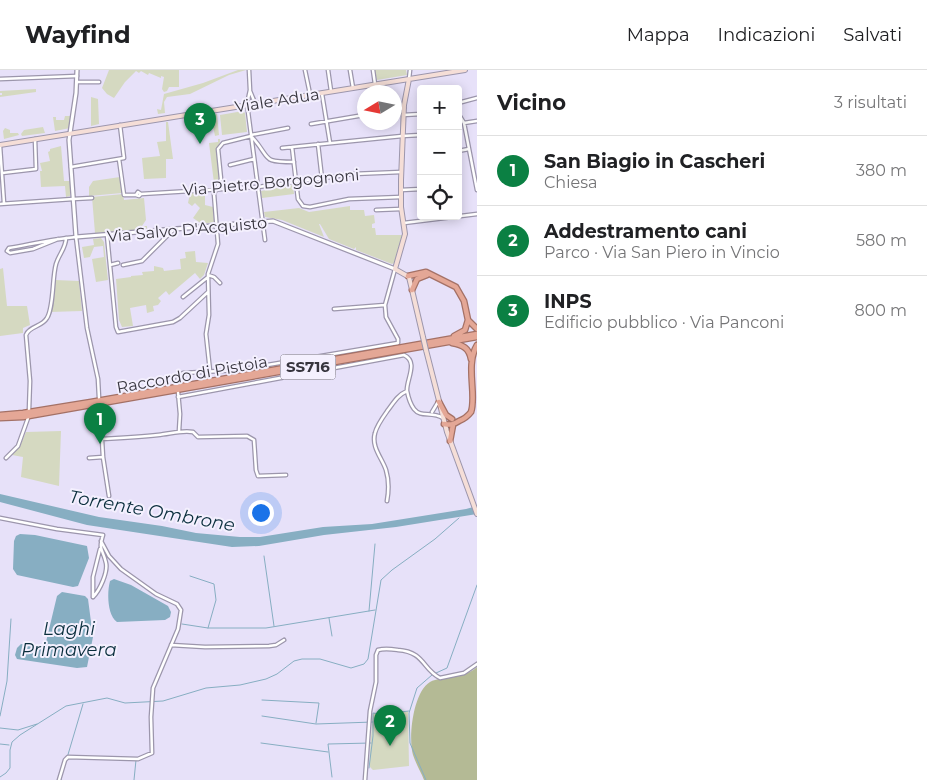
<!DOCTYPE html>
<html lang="it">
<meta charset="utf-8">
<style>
body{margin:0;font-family:Montserrat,sans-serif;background:#f6f6f6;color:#202124}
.controls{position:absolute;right:15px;top:15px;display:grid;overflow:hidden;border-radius:5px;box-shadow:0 2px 12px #0003}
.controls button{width:45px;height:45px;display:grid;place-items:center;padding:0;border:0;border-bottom:1px solid #e0e0e0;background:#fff;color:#202124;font:25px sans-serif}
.compass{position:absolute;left:357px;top:15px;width:45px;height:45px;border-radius:50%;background:#fff;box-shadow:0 2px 12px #0003;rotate:260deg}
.you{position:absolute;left:260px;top:442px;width:18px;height:18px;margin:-12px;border:4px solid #fff;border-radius:50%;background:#1a73e8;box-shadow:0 0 0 8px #1a73e833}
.badge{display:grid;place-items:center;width:32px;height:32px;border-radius:50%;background:#0b8043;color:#fff;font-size:16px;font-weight:700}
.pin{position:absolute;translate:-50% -41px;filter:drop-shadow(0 1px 2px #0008)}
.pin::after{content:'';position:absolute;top:26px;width:18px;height:15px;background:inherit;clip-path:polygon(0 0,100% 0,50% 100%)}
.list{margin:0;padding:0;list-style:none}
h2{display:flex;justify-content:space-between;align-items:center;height:65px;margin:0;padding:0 20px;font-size:21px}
h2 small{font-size:16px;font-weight:400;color:#757577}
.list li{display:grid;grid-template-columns:32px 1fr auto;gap:15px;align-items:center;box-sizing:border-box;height:70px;padding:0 20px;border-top:1px solid #e0e0e0}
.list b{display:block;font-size:19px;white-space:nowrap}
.list p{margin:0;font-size:16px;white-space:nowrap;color:#757577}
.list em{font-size:16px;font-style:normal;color:#757577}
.icon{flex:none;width:28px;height:28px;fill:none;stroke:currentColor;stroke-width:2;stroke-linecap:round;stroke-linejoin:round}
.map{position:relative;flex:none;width:477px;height:710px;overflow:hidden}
header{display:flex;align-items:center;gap:30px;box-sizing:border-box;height:70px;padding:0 25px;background:#fff;border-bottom:1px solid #e0e0e0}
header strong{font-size:24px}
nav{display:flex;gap:28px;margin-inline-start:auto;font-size:18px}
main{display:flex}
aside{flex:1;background:#fff}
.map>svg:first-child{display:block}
</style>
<header>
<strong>Wayfind</strong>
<nav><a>Mappa</a><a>Indicazioni</a><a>Salvati</a></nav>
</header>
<main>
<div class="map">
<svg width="477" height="710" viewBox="0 0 477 710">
<rect width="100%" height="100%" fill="#e7e1f9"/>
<path fill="#d5d9c1" d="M109,0H179V17H169L167,21L164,22L162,19L164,7L161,6V8L149,3L148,5L141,1L139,3L136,1L125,12L114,28L107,24L102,18Z
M238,0H246L229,5L190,24L167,27L164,32L165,43L158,44L157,39L161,40L164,24L203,13Z
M374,0H406L407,5L377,10Z
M36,19V22L0,27V25H2V23H0V21Z
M91,27L98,29L99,54L91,56Z
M243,41L245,43L247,62L222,65L220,45Z
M217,44L219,65L215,66L213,56L197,58L196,54L191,55L190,48Z
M65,46H71L70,58L55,61L53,47H56V50H64Z
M166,52H168L173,89H166V108L144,109L142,88L160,86L157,72L166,71Z
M43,57L45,63L22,66L21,64L24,60Z
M5,58L10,60V63H18L19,65L4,69L3,61Z
M218,69H220C221,74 218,74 217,80C216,91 221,102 218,113H214L209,73L218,72Z
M61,76L64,111H70V126L66,127L65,116L41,117L40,101H42L40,93L50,91L48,82L50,81V79Z
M120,107L122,123L89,126V117L93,111Z
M293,115L294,124L262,128L261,121Z
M205,122V135L213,137L214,152L202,154L193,148L200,138L195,133L192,136L188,133L190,123Z
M123,124L124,130L144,128L146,150L142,156H147V159L95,163L92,127Z
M350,136V140H364L365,146L374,145L375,153L372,154V158H375L376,165H402L394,193L392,194L356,180V177L354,179L329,169L320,154H319L324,167L282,150L265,147L264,142L299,138L309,142Z
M101,168L104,172L108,210L96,212L92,189L104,187L103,176L94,177L90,187L84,188L82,177L94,175L93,169Z
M195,181L196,192L208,193L204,205L200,209L195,203L169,225L166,221L158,228L161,231L158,235L153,236L154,241L147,243L146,235L130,238L133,256L122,257L119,250L116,209L131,207V206L143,205L142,202L154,201V196L163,198L164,201L181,199L180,189L186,188L185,182Z
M3,198L7,236H27L30,255L23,258V263L0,266V199Z
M55,210L79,211L82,241L50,242Z
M61,361L59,416L21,407L23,387L12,385L20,376L26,362Z
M408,641L409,696L373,700L370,697C369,679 372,661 373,643L385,645Z"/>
<path fill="#b4ba95" d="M477,597V710H424C421,702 416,694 413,685C408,668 413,622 430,612C443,605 463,610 477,597Z"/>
<path fill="#87aec2" d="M0,424L99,447L162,456L196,463L240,467H260L323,457L372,454L466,439L477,436V444L396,457L324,465L259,476L232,477L87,455L0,432Z
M20,464L35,465L87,476L89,488L78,516L73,517L17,505L13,499L14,471L16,466Z
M114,509L131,515L168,536L171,542L170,547L165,550L117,552C107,545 107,522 110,511Z
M62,522L85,526L88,529L93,567L87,597L77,598L17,589L15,585L17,578L21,574L43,577L45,576L57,526Z"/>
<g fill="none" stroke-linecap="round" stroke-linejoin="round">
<path stroke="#87aec2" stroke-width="1" d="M264,486L274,556
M190,506L214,514L216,530L208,558
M369,541L375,474
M329,548L332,566
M182,554L208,558H266L375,540
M436,603L447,598L477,515
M262,630L319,633L316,653
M0,646L7,611L11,549
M262,646L316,654L373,652
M0,658L18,660L37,654
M261,673L328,682
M0,674L9,675
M67,688L83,634
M369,698L373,666V643L380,644L409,641
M0,707L6,703L10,698V680L12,672L20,665L66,636L107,628L125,633L163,631L206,618L240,615L266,609L277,604L294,591L302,589H320L351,598L364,594L368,589L381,510L392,500L435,469L459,448
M332,707L328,674L371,673
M61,710L62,703
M134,710L136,690
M426,710L410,673L409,643L417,618L432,605"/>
<defs>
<path id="minor" d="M249,0L250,20L247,34L265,170
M305,0L310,24
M328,0L331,21
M350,0L353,18
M373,0L375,14
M0,9L77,6
M409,9L410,0
M77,12H99
M250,21L255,33
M322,24L330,73
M458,33L477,28
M394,40L404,38
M458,43L464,53L477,120
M403,45L421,44
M464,53L477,51
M311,54L364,45
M251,65L288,58
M252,67C272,89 260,92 294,92
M318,74L322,109
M0,76L4,133
M292,77L298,129L303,136L310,137L349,129L401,127
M282,78L402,66L421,65
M458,81L469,79
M119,89L124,125H136
M230,95L254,89
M71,97L124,88L120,55
M2,103L36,99L35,69
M401,120L421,119
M138,122L141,124L139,126L136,125Z
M141,124L258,117L353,104L401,102
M73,129L92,128
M0,134L73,129
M376,140L401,139
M404,153L477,144
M107,165L116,257L118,262L173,252L180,248L208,222
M58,169L33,179L10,183L7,181L9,178C32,174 53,169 76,167L87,258L98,309L99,328
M110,195L118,193
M123,195L142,191L174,159
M208,205L214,207L220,213
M183,227L208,207
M334,239L385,235
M210,301L206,264L209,245L208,204L218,174L214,124L221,109L218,79L223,73L251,66
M177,315L178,307L183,303L238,300L398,273V269L386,247L385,235L395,199
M178,322L180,344L179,361
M178,327L404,285C419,292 406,310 407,321C408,326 411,335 414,339C421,348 431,341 443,348
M100,336L103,387L109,426
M29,340L30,311L26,265C29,256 42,257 47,248C54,237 52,208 56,194C59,184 66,178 66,168
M432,342L438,332
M102,369C121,368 140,367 158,365C170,364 181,360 193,362L198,367L247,366L254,370L256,400L258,406L286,405
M6,388L18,376L28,348
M89,388L103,387
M387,431C389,420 389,410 386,400C382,388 371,377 375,363C377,355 383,347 388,340C394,332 398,325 407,321
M0,448L57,459L103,465C98,481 103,479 106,493C108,502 100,520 93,527
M93,527V507L100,479
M171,575L205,577L269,576L276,575L284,570
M59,710L65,690L68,687L138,689L152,683L151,647L153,618L178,559L181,540L177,534L156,524L121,499L109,486L101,471
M365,710L370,641L376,612V585L378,580C385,578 391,579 398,580C425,582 422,599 440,608L464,603L477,594"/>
<path id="tertiary" d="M77,0L76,23L69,70L76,167L273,151L395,199"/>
<path id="secondary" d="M409,9L404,35L401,110V137L405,164L395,199L409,207L423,267
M0,75L465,0
M426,280L447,362L477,444"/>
<path id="trunk" d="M408,206L426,202L456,217L464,231L468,250L477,259
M412,220L417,209L427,205
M454,266L465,260L468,250
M452,273C463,275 469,278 471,289
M439,332L446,345L452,349
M0,345L23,343L91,332L477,264
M0,348L23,347L91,335L477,267
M444,354C450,355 453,355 459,351C464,349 468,346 471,342C477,325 465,295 477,275
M450,371L453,355"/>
</defs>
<use href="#minor" stroke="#9c96ac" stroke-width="5"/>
<use href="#tertiary" stroke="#9c96ac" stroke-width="5.5"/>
<use href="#secondary" stroke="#9c96ac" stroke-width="6"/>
<use href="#trunk" stroke="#a47166" stroke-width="7"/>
<use href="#minor" stroke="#fff" stroke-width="2.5"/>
<use href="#tertiary" stroke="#fff" stroke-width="3"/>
<use href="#secondary" stroke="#f5ded7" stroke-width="4"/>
<use href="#trunk" stroke="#e4a796" stroke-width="4.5"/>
<defs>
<path id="secondary-bridge" d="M423,267L426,280"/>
</defs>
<use href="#secondary-bridge" stroke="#9c96ac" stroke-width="6" stroke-linecap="butt"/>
<use href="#secondary-bridge" stroke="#f5ded7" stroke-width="4"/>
</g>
<g text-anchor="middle" stroke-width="4" stroke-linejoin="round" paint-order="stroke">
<rect fill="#f4f0fe" stroke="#706d78" stroke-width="1" x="280.5" y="284.5" width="55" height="25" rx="4"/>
<g font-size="15" font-weight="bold" fill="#37353e">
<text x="308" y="302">SS716</text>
</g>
<g font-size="16" fill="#37353e" stroke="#f4f0fe">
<text transform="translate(277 30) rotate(-9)" y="6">Viale Adua</text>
<text transform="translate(271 112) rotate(-5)" y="6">Via Pietro Borgognoni</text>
<text transform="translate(187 159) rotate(-5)" y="6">Via Salvo D'Acquisto</text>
<text transform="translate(192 304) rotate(-10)" y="6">Raccordo di Pistoia</text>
</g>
<g font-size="18" font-style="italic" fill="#0a2e3d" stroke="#f4f0fe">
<text transform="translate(152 441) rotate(10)" y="6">Torrente Ombrone</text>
<text x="69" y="565">Laghi<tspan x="69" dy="21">Primavera</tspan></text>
</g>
</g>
</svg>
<div class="controls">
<button>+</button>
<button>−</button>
<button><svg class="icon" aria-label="locate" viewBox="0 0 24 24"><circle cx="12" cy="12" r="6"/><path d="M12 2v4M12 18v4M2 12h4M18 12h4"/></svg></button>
</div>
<svg class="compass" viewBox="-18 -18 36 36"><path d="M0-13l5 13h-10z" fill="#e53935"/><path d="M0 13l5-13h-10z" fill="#757577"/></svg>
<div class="you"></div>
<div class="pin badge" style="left:100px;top:374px">1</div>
<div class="pin badge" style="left:390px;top:676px">2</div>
<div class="pin badge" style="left:200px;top:74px">3</div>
</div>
<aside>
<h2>Vicino<small>3 risultati</small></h2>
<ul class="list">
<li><span class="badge">1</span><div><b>San Biagio in Cascheri</b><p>Chiesa</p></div><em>380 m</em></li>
<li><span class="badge">2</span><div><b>Addestramento cani</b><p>Parco · Via San Piero in Vincio</p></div><em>580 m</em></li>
<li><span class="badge">3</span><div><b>INPS</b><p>Edificio pubblico · Via Panconi</p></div><em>800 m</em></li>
</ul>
</aside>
</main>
